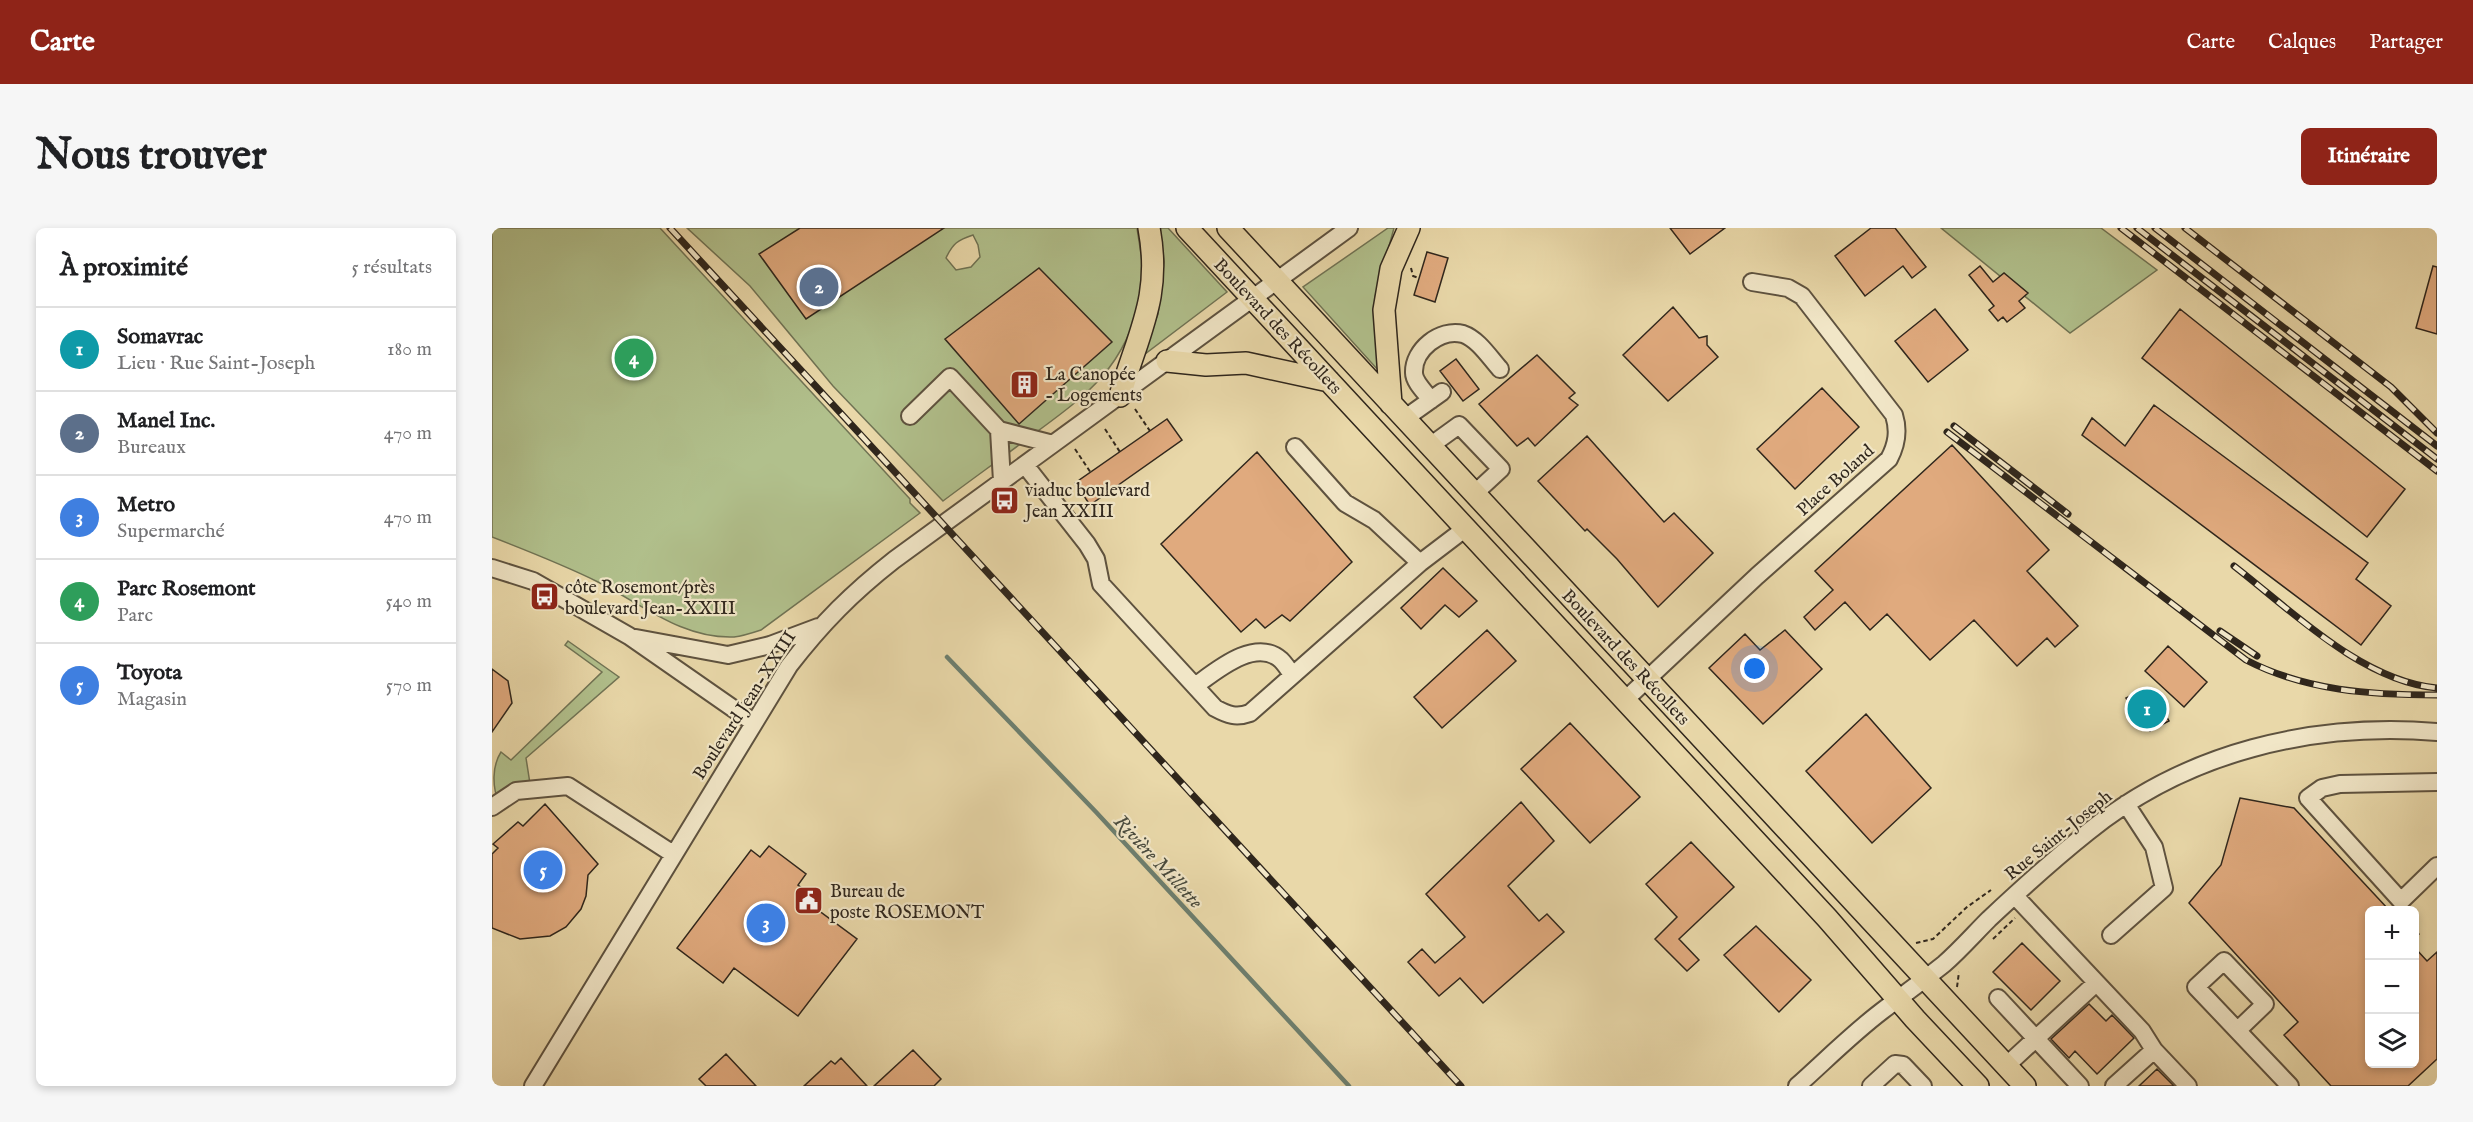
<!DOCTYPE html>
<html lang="fr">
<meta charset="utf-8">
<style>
body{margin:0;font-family:"IM FELL English",serif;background:#f6f6f6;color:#202124}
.controls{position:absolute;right:18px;bottom:18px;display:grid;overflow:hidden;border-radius:9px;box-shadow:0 3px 9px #0003}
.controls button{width:54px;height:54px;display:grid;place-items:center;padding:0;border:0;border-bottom:2px solid #e0e0e0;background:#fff;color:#202124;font:30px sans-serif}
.you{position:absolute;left:1263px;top:441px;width:21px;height:21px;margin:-15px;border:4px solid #fff;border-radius:50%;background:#1a73e8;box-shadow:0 0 0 9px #1a73e833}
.badge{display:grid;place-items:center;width:39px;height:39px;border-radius:50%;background:#8f2418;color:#fff;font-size:20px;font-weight:700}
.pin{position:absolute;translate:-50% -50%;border:3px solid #fff;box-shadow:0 2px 6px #0006}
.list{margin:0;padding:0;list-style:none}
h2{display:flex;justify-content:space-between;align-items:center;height:78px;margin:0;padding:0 24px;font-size:26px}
h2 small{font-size:20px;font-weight:400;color:#757577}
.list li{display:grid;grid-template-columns:39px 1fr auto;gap:18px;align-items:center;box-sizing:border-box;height:84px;padding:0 24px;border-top:2px solid #e0e0e0}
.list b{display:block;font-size:22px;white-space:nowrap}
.list p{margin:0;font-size:20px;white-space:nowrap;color:#757577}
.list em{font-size:20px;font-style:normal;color:#757577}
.icon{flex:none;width:33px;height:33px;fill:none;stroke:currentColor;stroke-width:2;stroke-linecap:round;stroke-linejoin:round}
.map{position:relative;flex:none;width:1945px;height:858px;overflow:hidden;border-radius:9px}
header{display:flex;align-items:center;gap:36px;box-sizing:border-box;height:84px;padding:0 30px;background:#8f2418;color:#fff}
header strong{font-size:28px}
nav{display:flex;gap:33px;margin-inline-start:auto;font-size:21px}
.intro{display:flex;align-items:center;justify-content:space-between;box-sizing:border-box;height:144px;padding:0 36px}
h1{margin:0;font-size:42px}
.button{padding:15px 27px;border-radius:9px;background:#8f2418;color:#fff;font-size:21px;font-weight:700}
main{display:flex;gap:36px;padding:0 36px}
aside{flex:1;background:#fff;border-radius:9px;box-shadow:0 3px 9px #0003}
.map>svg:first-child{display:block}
</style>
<header>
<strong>Carte</strong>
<nav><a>Carte</a><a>Calques</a><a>Partager</a></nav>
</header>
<div class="intro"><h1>Nous trouver</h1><a class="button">Itinéraire</a></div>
<main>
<aside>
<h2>À proximité<small>5 résultats</small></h2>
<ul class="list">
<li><span class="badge" style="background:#0f9aa8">1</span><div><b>Somavrac</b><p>Lieu · Rue Saint-Joseph</p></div><em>180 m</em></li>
<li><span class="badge" style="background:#5c6f8a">2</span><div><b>Manel Inc.</b><p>Bureaux</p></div><em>470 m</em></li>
<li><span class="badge" style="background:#3f7fe0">3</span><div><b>Metro</b><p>Supermarché</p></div><em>470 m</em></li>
<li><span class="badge" style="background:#2e9e5b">4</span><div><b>Parc Rosemont</b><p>Parc</p></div><em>540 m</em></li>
<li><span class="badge" style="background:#3f7fe0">5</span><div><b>Toyota</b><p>Magasin</p></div><em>570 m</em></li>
</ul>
</aside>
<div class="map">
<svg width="1945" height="858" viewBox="0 0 1945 858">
<rect width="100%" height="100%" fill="#e9d8a9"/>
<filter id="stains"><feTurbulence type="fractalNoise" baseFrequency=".00333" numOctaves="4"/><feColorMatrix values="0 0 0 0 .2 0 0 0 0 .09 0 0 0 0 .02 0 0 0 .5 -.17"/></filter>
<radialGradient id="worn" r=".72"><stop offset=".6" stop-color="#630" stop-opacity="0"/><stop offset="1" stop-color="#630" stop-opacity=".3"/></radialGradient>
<path fill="#b1c08c" stroke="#707354" stroke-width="1.5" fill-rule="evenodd" d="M0,0H168L418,271V275L428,285L269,402C260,405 251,408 242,409C190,411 150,376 106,354C72,337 36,323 0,309Z
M195,0H645C648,22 654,46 649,68C633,142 592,169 535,211C507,232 479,252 451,273L341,158L258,58ZM481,7L486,17L488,29L479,39L464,42L454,30C461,15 466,12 481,7Z
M668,0H676L735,64L649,129L666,86L672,34Z
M896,0H902L883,69L886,142L811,59Z
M1449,0H1609L1665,42L1578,105Z
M76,413L127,449L34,530L39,562L7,575C0,559 0,538 9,524L19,532L110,444L73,417Z"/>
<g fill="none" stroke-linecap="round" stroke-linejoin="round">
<path stroke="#6d7f6f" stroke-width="4.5" d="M455,429L604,584L857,858"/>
</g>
<path fill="#e0aa7e" stroke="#2f261c" stroke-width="1.5" d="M308,0H452L314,91L267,26Z
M1178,0H1233L1198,26Z
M1379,0H1403L1434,39L1420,50L1411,38L1373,68L1343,28Z
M935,24L956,30L943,74L922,67Z
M1488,38L1501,54L1512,45L1536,65L1527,73L1533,80L1515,94L1511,89L1506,93L1497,82L1502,78L1477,47Z
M1941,38L1945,39V106L1924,100Z
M547,40L620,114L527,196L453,111Z
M1181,79L1207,110L1215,108V117L1226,129L1176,173L1131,127Z
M1443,81L1476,122L1436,154L1403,113Z
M1688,81L1913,261L1875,309L1650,130Z
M1045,127L1083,165L1077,170L1086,177L1043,218L1036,210L1025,218L987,176Z
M964,131L987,161L971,173L948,143Z
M1330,160L1367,199L1303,261L1265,221Z
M1662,177L1876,335L1864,351L1899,378L1869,417L1590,207L1600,190L1633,218Z
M675,191L690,212L598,277L583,255Z
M1095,208L1172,294L1182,285L1221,325L1166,379L1125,331L1095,301L1093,303L1046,253Z
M1460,217L1557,322L1535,343L1586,398L1563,419L1555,410L1525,438L1482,392L1438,432L1395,386L1378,402L1353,374L1323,402L1312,389L1341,362L1323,343Z
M765,224L860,334L798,393L790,387L773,400L764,391L749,404L669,316Z
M951,340L985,373L967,389L953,377L929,401L909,380Z
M995,402L1024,433L950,500L922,469Z
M1293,402L1330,441L1271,496L1217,440L1253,406L1268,422Z
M1676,418L1715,454L1692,479L1653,443Z
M0,441L16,453L20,475L0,504Z
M1646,464L1653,478L1665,471L1677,493L1658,503L1648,485L1643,487L1634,470Z
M1374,486L1439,560L1380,615L1314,543Z
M1078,495L1148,569L1098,615L1029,541Z
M1748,570L1802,580L1897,682H1878V836H1923V720L1935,733L1945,724V831L1916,858H1839L1792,807L1806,794L1697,675L1729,637Z
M1029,574L1062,613L1016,658L1047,693L1055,686L1072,704L991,775L968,750L947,768L916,734L930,721L943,735L973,709L934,666Z
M53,576L106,636L96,647L94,668L89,681L74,699L58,708L28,711L0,700V626L6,620L1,616L26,594L31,598Z
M1199,614L1242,659L1187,711L1207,732L1195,743L1163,711L1185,689L1154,656Z
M277,618L314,646L306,657L327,673L322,679L365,711L306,788L242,740L231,755L185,720L259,622L268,629Z
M1264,698L1319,752L1287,784L1232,727Z
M1530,715L1568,753L1539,782L1501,744Z
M1597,776L1614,793L1620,787L1642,810L1605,846L1583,823L1577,830L1559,811Z
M421,822L449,851L442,858H382Z
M234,826L264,858H214L207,851Z
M349,830L375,858H312L339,833L343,836Z
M1665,841L1682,858H1647Z"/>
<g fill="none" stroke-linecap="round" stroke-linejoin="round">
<defs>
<path id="minor" d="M939,172C934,165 922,154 922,145C921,122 948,100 971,106C986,111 998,130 1008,141
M418,188L458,149L507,202L561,216
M912,191L950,164
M507,202L510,253
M938,218L967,197L1009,241L982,266
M803,219L853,275L882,292L928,335
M533,237L595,316L604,331L609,356L723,480C736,487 744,490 758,485L928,335L974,300
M0,340L41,353L137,408L262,495
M144,410L236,427L278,417L326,399
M703,458C724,443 763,409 789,432C793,436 797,442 800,447
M1133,472L1265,348L1397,231C1405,216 1407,203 1402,187L1310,68L1296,60L1260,54
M1945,554L1848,556L1830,560L1816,570L1909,673L1945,638
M0,579L24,563L76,558L181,626
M1523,668L1650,803L1662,822
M1619,707L1672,660L1662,619L1634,576
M1506,770L1588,858
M1746,802L1773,776L1732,733L1704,759L1798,858
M1514,838L1604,755
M41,858L297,438C330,395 360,365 402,332L857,0
M1305,858C1333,833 1361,805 1390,783C1411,767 1432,752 1452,736C1468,722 1482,706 1497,691C1529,661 1562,631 1596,604C1694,524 1820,494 1945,504
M1379,858L1403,836L1411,837L1431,858
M1622,858L1662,822L1696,858"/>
<path id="major" d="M695,0L1335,690L1423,791L1486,858
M736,0L1533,858
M675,133L714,137L754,135L837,153
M628,168C646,105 670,69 657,0
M899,176L892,82L899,41L917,0"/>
</defs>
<use href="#minor" stroke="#5e523f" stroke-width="20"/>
<use href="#major" stroke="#2f261c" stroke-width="24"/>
<path stroke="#2f261c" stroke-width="2" stroke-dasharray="4.5 3" stroke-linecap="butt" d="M919,40L921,48L927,50
M643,181L658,203
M613,201L628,224
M583,221L599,245
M1922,696L1927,707
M1501,711L1523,690
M1424,715L1441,711L1475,679L1499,662
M1465,759L1467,744"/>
<use href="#minor" stroke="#f1e6c7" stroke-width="16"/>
<use href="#major" stroke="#e9d8a9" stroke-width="21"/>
<defs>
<path id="rail" d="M178,0L969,858
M1629,0L1945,243
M1645,0L1945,231
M1663,0L1945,218
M1693,0L1899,159L1945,205
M1462,198L1576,286
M1455,204L1754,432C1814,463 1879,467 1945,467
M1742,338C1800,383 1870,453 1945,460
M1728,403L1765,428"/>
</defs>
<use href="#rail" stroke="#2f261c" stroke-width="7"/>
<use href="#rail" stroke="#f1e6c7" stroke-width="4.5" stroke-dasharray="14" stroke-linecap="butt"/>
</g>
<defs>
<symbol id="building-square" viewBox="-11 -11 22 22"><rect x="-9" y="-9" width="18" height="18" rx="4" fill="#8f2418" stroke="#f1e6c7"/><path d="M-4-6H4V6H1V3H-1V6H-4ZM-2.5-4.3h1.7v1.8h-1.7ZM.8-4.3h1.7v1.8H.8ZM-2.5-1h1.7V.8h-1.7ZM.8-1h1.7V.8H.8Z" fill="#fff"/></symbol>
<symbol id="bus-square" viewBox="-11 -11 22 22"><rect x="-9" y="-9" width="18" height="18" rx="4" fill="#8f2418" stroke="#f1e6c7"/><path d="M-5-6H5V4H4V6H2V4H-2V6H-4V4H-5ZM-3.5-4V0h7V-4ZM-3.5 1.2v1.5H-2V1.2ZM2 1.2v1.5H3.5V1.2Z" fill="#fff"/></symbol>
<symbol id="civic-square" viewBox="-11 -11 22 22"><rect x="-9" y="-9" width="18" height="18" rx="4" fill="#8f2418" stroke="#f1e6c7"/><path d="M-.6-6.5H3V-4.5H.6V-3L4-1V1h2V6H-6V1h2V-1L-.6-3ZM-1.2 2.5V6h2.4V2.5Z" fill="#fff"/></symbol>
</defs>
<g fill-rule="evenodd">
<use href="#building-square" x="516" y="140" width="33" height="33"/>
<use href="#bus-square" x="496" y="256" width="33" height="33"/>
<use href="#bus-square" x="36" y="352" width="33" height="33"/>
<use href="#civic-square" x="300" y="656" width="33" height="33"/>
</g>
<g text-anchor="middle" stroke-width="4.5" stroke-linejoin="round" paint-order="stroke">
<g font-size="18" fill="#2f261c" stroke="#f1e6c7">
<text transform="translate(786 98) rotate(47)" y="6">Boulevard des Récollets</text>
<text transform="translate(1343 252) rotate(-42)" y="6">Place Boland</text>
<text transform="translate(1134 429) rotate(47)" y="6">Boulevard des Récollets</text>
<text transform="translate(252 477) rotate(-57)" y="6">Boulevard Jean-XXIII</text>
<text transform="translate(1566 607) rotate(-39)" y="6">Rue Saint-Joseph</text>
</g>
<g font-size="18" fill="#2f261c" stroke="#f1e6c7" text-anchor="start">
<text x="553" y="152">La Canopée<tspan x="553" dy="21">- Logements</tspan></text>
<text x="533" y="268">viaduc boulevard<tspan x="533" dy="21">Jean XXIII</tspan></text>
<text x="73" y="365">côte Rosemont/près<tspan x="73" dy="21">boulevard Jean-XXIII</tspan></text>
<text x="338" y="669">Bureau de<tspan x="338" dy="21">poste ROSEMONT</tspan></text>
</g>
<g font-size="20" font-style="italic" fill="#494b3e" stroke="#f1e6c7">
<text transform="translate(667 633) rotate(47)" y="7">Rivière Millette</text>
</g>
</g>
<rect width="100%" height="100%" filter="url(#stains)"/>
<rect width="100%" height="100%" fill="url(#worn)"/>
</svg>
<div class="controls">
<button>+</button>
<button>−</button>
<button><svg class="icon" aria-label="layers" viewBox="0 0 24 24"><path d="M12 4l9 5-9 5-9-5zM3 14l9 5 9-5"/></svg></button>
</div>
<div class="you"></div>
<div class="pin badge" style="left:1655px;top:481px;background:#0f9aa8">1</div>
<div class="pin badge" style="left:327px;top:59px;background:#5c6f8a">2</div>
<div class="pin badge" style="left:274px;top:695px;background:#3f7fe0">3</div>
<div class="pin badge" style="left:142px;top:130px;background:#2e9e5b">4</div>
<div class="pin badge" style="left:51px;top:642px;background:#3f7fe0">5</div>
</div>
</main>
